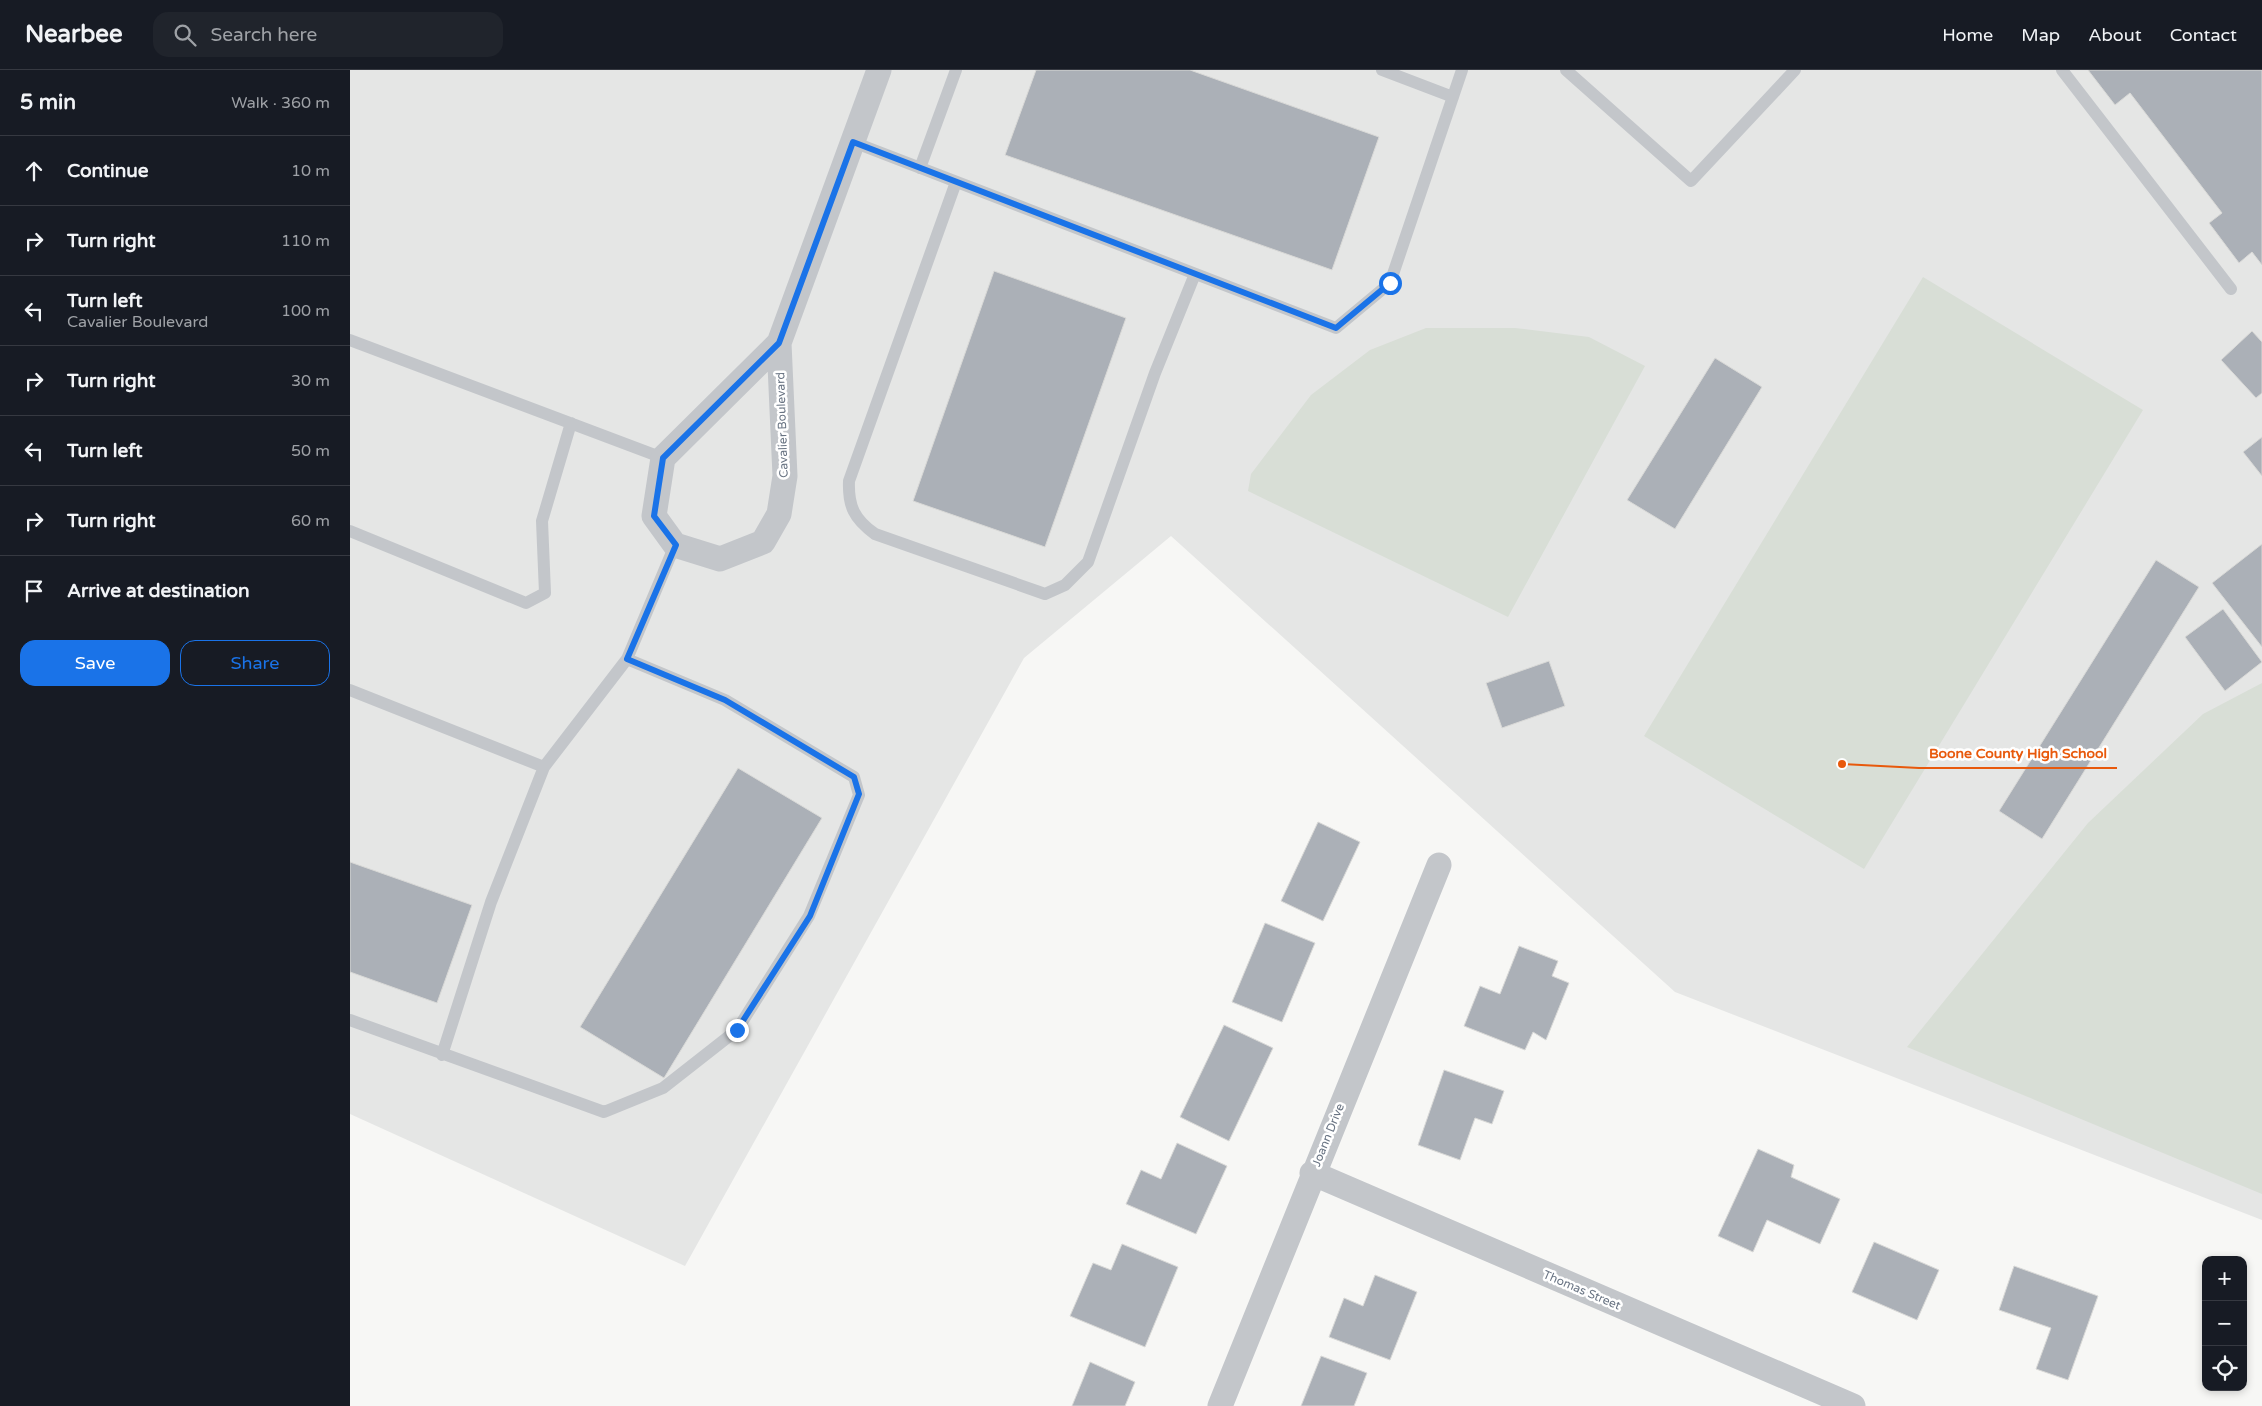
<!DOCTYPE html>
<meta charset="utf-8">
<style>
body{margin:0;font-family:"Varela Round",sans-serif;background:#20242c;color:#f1f3f6}
.controls{position:absolute;right:15px;bottom:15px;display:grid;overflow:hidden;border-radius:10px;box-shadow:0 2px 8px #0003}
.controls button{width:45px;height:45px;display:grid;place-items:center;padding:0;border:0;border-bottom:1px solid #363941;background:#171b24;color:#f1f3f6;font:25px sans-serif}
.stop{position:absolute;width:15px;height:15px;margin:-11px;border:4px solid #1a73e8;border-radius:50%;background:#fff}
.stop.end{background:#1a73e8;border-color:#fff;box-shadow:0 1px 5px #0008}
.list{margin:0;padding:0;list-style:none}
h2{display:flex;justify-content:space-between;align-items:center;height:65px;margin:0;padding:0 20px;font-size:21px}
h2 small{font-size:16px;font-weight:400;color:#9ea1a6}
.list li{display:grid;grid-template-columns:32px 1fr auto;gap:15px;align-items:center;box-sizing:border-box;height:70px;padding:0 20px;border-top:1px solid #363941}
.list b{display:block;font-size:19px;white-space:nowrap}
.list p{margin:0;font-size:16px;white-space:nowrap;color:#9ea1a6}
.list em{font-size:16px;font-style:normal;color:#9ea1a6}
.actions{display:flex;gap:10px;padding:15px 20px}
.actions a{flex:1;padding:11px 0;border:1px solid #1a73e8;border-radius:15px;text-align:center;font-size:18px;color:#1a73e8}
.actions .main{background:#1a73e8;color:#fff}
.icon{flex:none;width:28px;height:28px;fill:none;stroke:currentColor;stroke-width:2;stroke-linecap:round;stroke-linejoin:round}
.map{position:relative;flex:none;width:1912px;height:1336px;overflow:hidden}
header{display:flex;align-items:center;gap:30px;box-sizing:border-box;height:70px;padding:0 25px;background:#171b24;border-bottom:1px solid #363941}
header strong{font-size:24px}
nav{display:flex;gap:28px;margin-inline-start:auto;font-size:18px}
.search{width:350px;height:45px;background:#20242c;display:flex;align-items:center;gap:12px;box-sizing:border-box;padding:0 18px;border-radius:15px;color:#9ea1a6;font-size:19px}
main{display:flex}
aside{flex:1;background:#171b24}
.map>svg:first-child{display:block}
</style>
<header>
<strong>Nearbee</strong>
<div class="search"><svg class="icon" aria-label="search" viewBox="0 0 24 24"><circle cx="10" cy="10" r="6"/><path d="M15 15l6 6"/></svg>Search here</div>
<nav><a>Home</a><a>Map</a><a>About</a><a>Contact</a></nav>
</header>
<main>
<aside>
<h2>5 min<small>Walk · 360 m</small></h2>
<ul class="list">
<li><svg class="icon" aria-label="ahead" viewBox="0 0 24 24"><path d="M12 20V5M6 11l6-6 6 6"/></svg><div><b>Continue</b></div><em>10 m</em></li>
<li><svg class="icon" aria-label="right" viewBox="0 0 24 24"><path d="M7 20v-9h11M14 6l5 5-5 5"/></svg><div><b>Turn right</b></div><em>110 m</em></li>
<li><svg class="icon" aria-label="left" viewBox="0 0 24 24"><path d="M17 20v-9H6M10 6l-5 5 5 5"/></svg><div><b>Turn left</b><p>Cavalier Boulevard</p></div><em>100 m</em></li>
<li><svg class="icon" aria-label="right" viewBox="0 0 24 24"><path d="M7 20v-9h11M14 6l5 5-5 5"/></svg><div><b>Turn right</b></div><em>30 m</em></li>
<li><svg class="icon" aria-label="left" viewBox="0 0 24 24"><path d="M17 20v-9H6M10 6l-5 5 5 5"/></svg><div><b>Turn left</b></div><em>50 m</em></li>
<li><svg class="icon" aria-label="right" viewBox="0 0 24 24"><path d="M7 20v-9h11M14 6l5 5-5 5"/></svg><div><b>Turn right</b></div><em>60 m</em></li>
<li><svg class="icon" aria-label="arrive" viewBox="0 0 24 24"><path d="M6 21V4h12l-3 4 3 4H6"/></svg><div><b>Arrive at destination</b></div></li>
</ul>
<div class="actions"><a class="main">Save</a><a>Share</a></div>
</aside>
<div class="map">
<svg width="1912" height="1336" viewBox="0 0 1912 1336">
<rect width="100%" height="100%" fill="#f7f7f5"/>
<path fill="#e5e6e5" d="M0,0H1912V1150L1325,922L821,466L674,588L335,1196L0,1044Z"/>
<path fill="#d8ded6" d="M1573,207L1793,340L1514,799L1294,666Z
M1076,258H1165L1239,267L1295,296L1158,547L898,421L901,404L961,325L1020,280Z
M1912,613V1124L1557,977L1738,753L1853,644Z"/>
<path fill="#abb0b7" stroke="#d9d9d7" d="M686,0H840L1029,67L982,200L655,85Z
M1738,0H1912V195L1902,182L1889,193L1859,153L1872,143L1780,23L1765,35Z
M644,201L776,248L695,477L563,431Z
M1902,261L1912,272V323L1906,328L1871,290Z
M1365,288L1412,317L1325,459L1277,430Z
M1912,367V406L1893,382Z
M1912,474V577L1862,513Z
M1806,490L1849,517L1692,769L1649,741Z
M1873,539L1912,592L1875,621L1835,567Z
M1199,591L1215,636L1152,658L1136,613Z
M388,698L472,748L314,1008L230,957Z
M968,752L1010,772L973,851L931,831Z
M0,792L122,835L87,933L0,902Z
M915,853L965,873L932,952L882,932Z
M1169,876L1208,891L1202,906L1219,913L1196,970L1183,962L1175,980L1114,956L1130,916L1150,924Z
M874,955L923,978L879,1071L830,1047Z
M1094,1000L1154,1021L1142,1054L1125,1048L1110,1090L1068,1075Z
M827,1073L877,1096L846,1164L776,1134L791,1100L811,1109Z
M1408,1079L1444,1095L1441,1107L1490,1129L1470,1174L1417,1150L1403,1182L1368,1166Z
M1524,1172L1589,1200L1567,1250L1502,1222Z
M772,1174L828,1197L795,1277L720,1246L743,1193L761,1200Z
M1664,1196L1748,1226L1718,1310L1686,1299L1701,1258L1649,1240Z
M1025,1205L1067,1222L1040,1290L979,1267L994,1228L1013,1236Z
M971,1286L1017,1303L1004,1336H951Z
M740,1292L785,1312L775,1336H722Z"/>
<g fill="none" stroke-linecap="round" stroke-linejoin="round">
<path stroke="#c3c6ca" stroke-width="12" d="M1032,0L1103,27
M1216,0L1341,111L1445,0
M1712,0L1881,219
M503,72L986,258L1040,213L1112,0
M570,98L606,0
M606,112L499,411C498,436 504,449 525,464L695,524L715,515L738,492L805,303L845,204
M0,270L313,388
M0,461L176,533L195,523L192,451L221,353
M0,620L194,697L277,589L325,475
M0,950L254,1042L313,1018L387,960L459,846L509,725L504,707L375,630L277,589
M92,985L141,832L194,697"/>
<path stroke="#c3c6ca" stroke-width="25" d="M429,273L313,388L304,446L325,475L370,489L413,472L429,444L435,406L429,273L529,0
M962,1103L1503,1336
M870,1336L1089,795"/>
</g>
<g fill="none" stroke-linecap="round" stroke-linejoin="round">
<path stroke="#1a73e8" stroke-width="6" d="M387,960L460,846L509,724L504,707L375,630L277,589L326,475L304,446L313,388L429,273L503,72L986,258L1040,213"/>
</g>
<g text-anchor="middle" stroke-width="5" stroke-linejoin="round" paint-order="stroke">
<g font-size="12" fill="#697483" stroke="#fff">
<text transform="translate(432 355) rotate(-92)" y="4">Cavalier Boulevard</text>
<text transform="translate(978 1065) rotate(-68)" y="4">Joann Drive</text>
<text transform="translate(1232 1220) rotate(23)" y="4">Thomas Street</text>
</g>
</g>
<path fill="none" stroke="#e8590c" stroke-width="2" d="M1492 694L1569 698H1767"/>
<circle fill="#e8590c" stroke="#fff" stroke-width="2" cx="1492" cy="694" r="5"/>
<g font-size="14" text-anchor="middle" font-weight="bold" fill="#e8590c" stroke="#fff" stroke-width="5" stroke-linejoin="round" paint-order="stroke">
<text x="1668" y="688">Boone County High School</text>
</g>
</svg>
<div class="controls">
<button>+</button>
<button>−</button>
<button><svg class="icon" aria-label="locate" viewBox="0 0 24 24"><circle cx="12" cy="12" r="6"/><path d="M12 2v4M12 18v4M2 12h4M18 12h4"/></svg></button>
</div>
<div class="stop" style="left:1040px;top:213px"></div>
<div class="stop end" style="left:387px;top:960px"></div>
</div>
</main>
